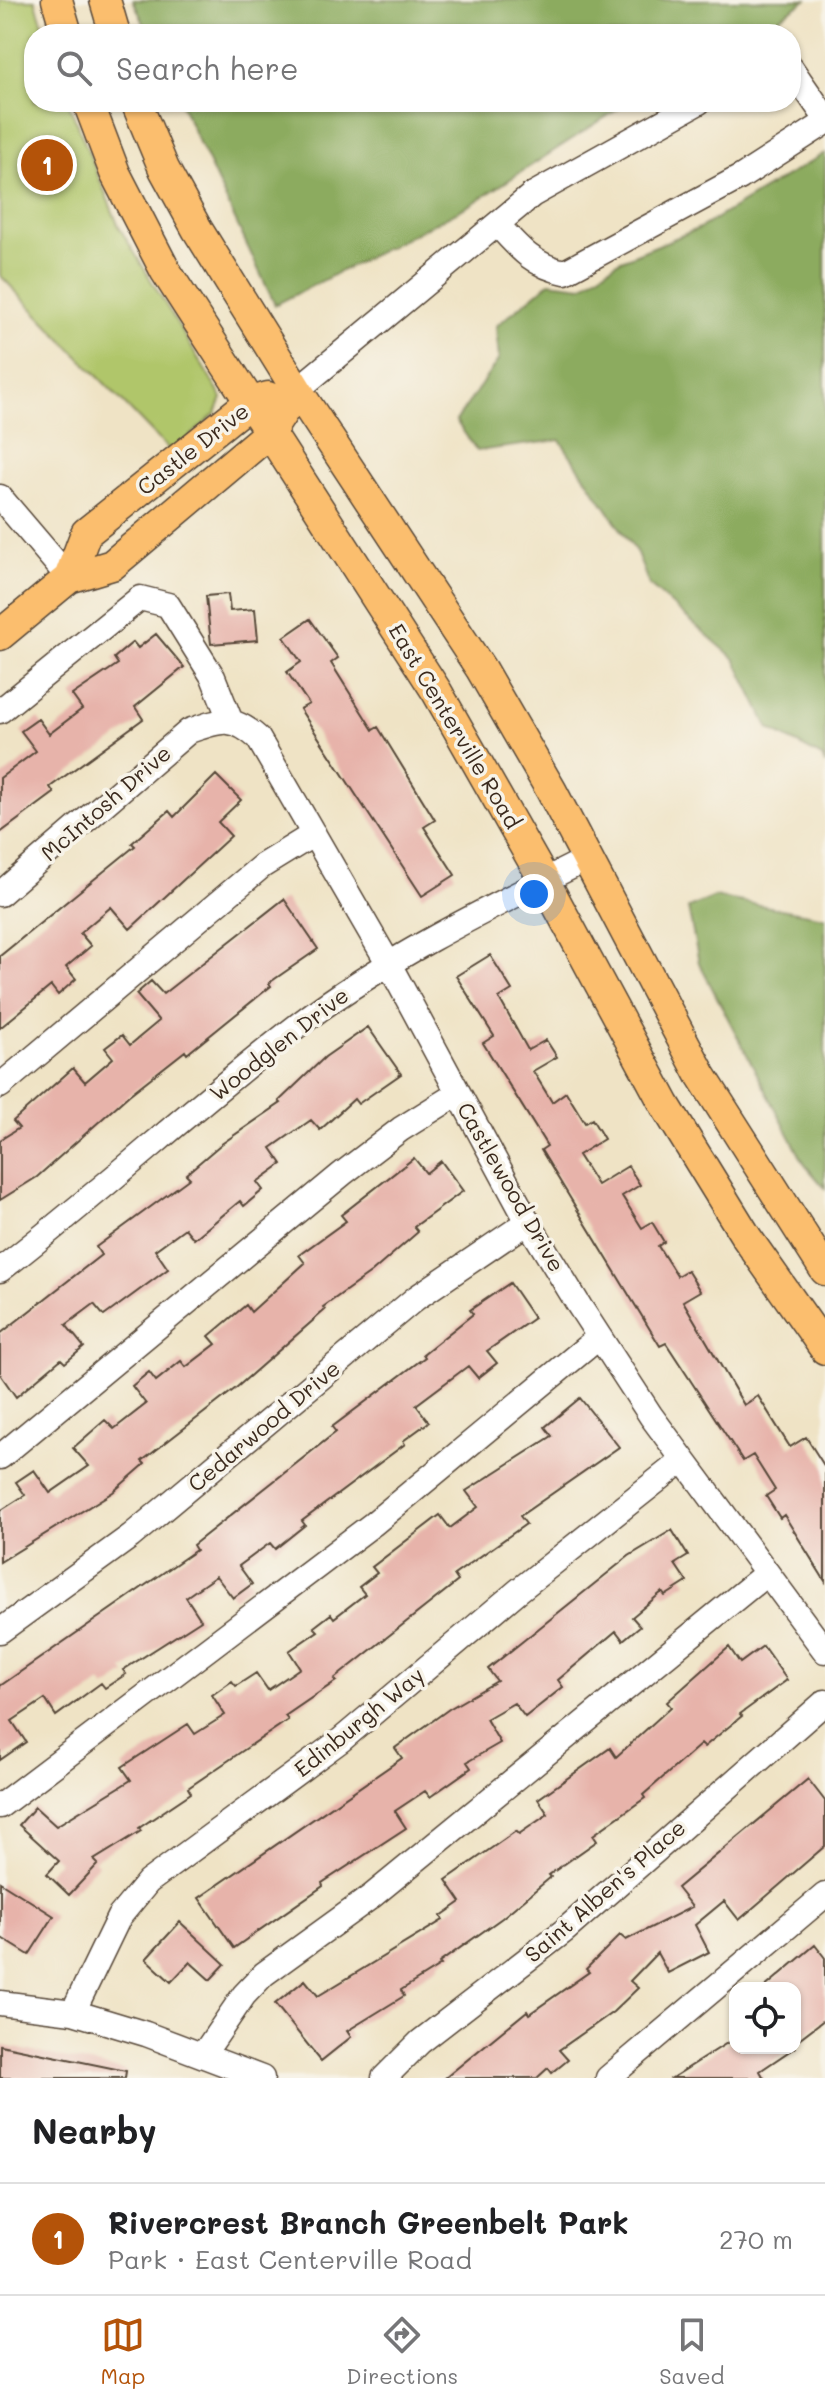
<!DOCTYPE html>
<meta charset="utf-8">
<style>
body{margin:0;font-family:Mali,sans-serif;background:#f2f2f2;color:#202124}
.controls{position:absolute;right:24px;bottom:24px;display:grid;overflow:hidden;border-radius:16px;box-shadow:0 2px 6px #0004}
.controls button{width:72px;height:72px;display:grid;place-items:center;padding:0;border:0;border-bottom:2px solid #e0e0e0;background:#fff;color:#202124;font:40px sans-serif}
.you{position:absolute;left:534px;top:894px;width:28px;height:28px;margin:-20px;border:6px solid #fff;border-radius:50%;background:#1a73e8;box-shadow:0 0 0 12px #1a73e833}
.badge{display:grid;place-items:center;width:52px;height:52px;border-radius:50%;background:#b45309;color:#fff;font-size:26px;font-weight:700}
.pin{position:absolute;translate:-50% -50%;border:4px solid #fff;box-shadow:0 2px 8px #0006}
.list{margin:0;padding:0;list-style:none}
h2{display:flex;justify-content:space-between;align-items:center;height:104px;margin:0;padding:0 32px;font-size:34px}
h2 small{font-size:26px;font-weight:400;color:#757577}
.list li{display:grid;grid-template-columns:52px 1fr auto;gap:24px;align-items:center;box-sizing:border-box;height:112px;padding:0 32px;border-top:2px solid #e0e0e0}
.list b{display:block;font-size:30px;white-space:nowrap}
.list p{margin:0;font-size:26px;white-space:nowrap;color:#757577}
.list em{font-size:26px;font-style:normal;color:#757577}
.icon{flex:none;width:44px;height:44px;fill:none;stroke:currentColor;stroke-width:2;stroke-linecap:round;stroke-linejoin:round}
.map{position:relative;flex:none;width:825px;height:2078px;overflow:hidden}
.search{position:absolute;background:#fff;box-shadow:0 2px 6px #0004;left:24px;right:24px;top:24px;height:88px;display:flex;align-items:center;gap:20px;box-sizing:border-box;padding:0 28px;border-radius:32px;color:#757577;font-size:30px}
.sheet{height:216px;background:#fff}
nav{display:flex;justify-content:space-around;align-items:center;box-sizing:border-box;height:112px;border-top:2px solid #e0e0e0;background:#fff;font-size:22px;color:#757577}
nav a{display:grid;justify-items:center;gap:4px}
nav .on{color:#b45309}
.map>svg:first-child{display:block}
</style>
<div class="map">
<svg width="825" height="2078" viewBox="0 0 825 2078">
<rect width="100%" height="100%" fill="#f7f3e8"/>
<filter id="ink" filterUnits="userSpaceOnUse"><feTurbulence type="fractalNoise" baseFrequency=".0125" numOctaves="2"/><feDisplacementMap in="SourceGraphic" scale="16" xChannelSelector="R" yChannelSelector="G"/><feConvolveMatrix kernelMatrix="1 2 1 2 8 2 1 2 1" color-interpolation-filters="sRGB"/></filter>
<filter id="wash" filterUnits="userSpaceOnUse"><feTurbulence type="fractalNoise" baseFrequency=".006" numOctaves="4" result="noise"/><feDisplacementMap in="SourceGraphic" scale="32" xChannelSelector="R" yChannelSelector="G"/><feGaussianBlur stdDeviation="1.8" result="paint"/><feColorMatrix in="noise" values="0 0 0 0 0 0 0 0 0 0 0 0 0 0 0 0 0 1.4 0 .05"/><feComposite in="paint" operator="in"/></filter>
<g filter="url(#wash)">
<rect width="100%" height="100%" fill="#efe3c5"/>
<path fill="#b0c66b" stroke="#767844" stroke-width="2" d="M0,0H35L46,34H34V102H68L119,227L222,398L216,413L172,453L0,275Z"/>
<path fill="#8cab5f" stroke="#646a3e" stroke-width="2" d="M133,0H806L754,34H149Z
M180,102H629L472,204L275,305Z
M825,153V765L822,757L769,729L735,659L649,585L637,553L560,440L477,451L456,421L499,359L496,326L550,282L582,286L619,261L700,228Z
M715,897L825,917V1188L805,1165L699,963L688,908Z"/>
<g id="blocks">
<path fill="#e7b3aa" d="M228,594L230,611L255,609L258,640L211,644L206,596Z
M310,619L338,658L331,663L373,730L378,727L435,820L424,827L455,875L422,896L300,709L309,704L287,672L301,662L284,637Z
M156,634L184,667L135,707L143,719L50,787L54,793L0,833V778L36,751L21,731L38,719L49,734L82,709L72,695L118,664L114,658L133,642L138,648Z
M216,775L241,800L218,822L231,836L130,929L111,907L80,933L91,946L66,967L76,979L58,995L51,986L0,1028V956L135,846L132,843L169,811L174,817Z
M284,899L318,949L269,983L271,986L187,1054L185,1051L129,1095L37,1177L0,1200V1140L19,1128L13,1121L73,1068L85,1082L113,1058L105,1048L122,1035L130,1045L159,1021L136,994L151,981L163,994Z
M490,955L512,990L499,998L528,1050L546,1040L557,1057L533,1071L552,1102L566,1092L585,1123L592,1119L604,1139L578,1155L597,1185L628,1166L640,1185L622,1196L642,1228L652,1222L664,1242L658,1246L677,1276L687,1270L700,1291L683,1301L744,1405L758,1396L790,1447L806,1437L825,1467V1581L784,1515L780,1518L766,1496L775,1490L753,1455L743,1461L666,1343L660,1346L541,1150L547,1146L483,1043L494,1036L456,976Z
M368,1027L401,1074L358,1104L354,1099L320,1130L311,1120L271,1148L282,1164L257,1182L263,1190L244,1206L240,1201L194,1239L185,1228L155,1250L168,1269L104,1316L94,1304L66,1325L84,1347L65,1363L61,1359L16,1397L0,1374V1334L101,1255L96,1247L190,1178L186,1174L220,1145L281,1103L279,1101L325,1057Z
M414,1158L426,1173L441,1161L463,1191L414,1227L418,1232L372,1272L323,1307L325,1310L236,1388L142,1461L145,1464L113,1492L0,1562V1511L25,1495L16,1482L34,1470L50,1493L89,1466L73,1448L105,1420L114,1429L146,1404L132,1386L149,1372L156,1381L181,1361L186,1367L216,1344L209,1336L246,1305L251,1312L305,1263L299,1255L346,1221L341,1215Z
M510,1283L534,1318L487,1351L497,1363L478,1378L468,1366L416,1405L429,1422L403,1441L405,1444L302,1521L305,1525L275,1549L270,1543L239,1566L252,1584L233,1598L216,1576L186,1597L201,1620L123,1670L126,1674L105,1688L101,1683L56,1716L45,1699L12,1721L26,1742L0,1760V1686L196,1550L193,1545L336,1432L332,1427L425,1357L423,1354L473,1314L470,1310Z
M580,1398L619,1447L520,1516L526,1524L454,1575L458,1581L334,1679L336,1681L285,1716L288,1720L188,1788L191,1793L139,1828L141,1831L94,1860L98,1864L69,1895L47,1874L59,1861L19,1825L35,1807L56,1826L131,1780L122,1767L165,1739L188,1724L195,1734L225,1715L212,1695L232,1681L236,1686L256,1673L268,1690L300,1668L289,1651L318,1631L314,1627L331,1614L334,1618L365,1594L359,1587L377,1573L372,1567L440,1515L450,1528L478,1507L466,1491L552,1436L545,1427Z
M672,1530L688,1556L675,1564L687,1582L665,1596L662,1592L632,1617L640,1626L623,1640L616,1631L558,1680L563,1687L525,1717L514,1703L486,1719L500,1743L467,1762L471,1768L430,1797L425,1791L395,1811L406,1828L322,1883L323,1886L234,1948L199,1898L402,1758L395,1748L449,1709L497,1681L488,1669L629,1556Z
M763,1646L787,1680L740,1714L742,1716L704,1747L701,1744L643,1795L645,1798L593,1835L597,1841L549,1875L551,1877L502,1918L439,1963L441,1965L401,1990L404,1996L347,2031L351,2037L321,2061L275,2004L305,1980L318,1996L443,1920L441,1916L461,1902L446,1880L516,1831L519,1834L548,1814L538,1799L610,1748L616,1757L671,1707L667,1702L729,1647L740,1663Z
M808,1779L825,1801V1846L739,1920L724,1901L695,1925L709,1952L668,1973L657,1953L630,1981L638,1988L613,2012L559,2050L568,2060L552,2073L548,2068L537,2078H445L527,2011L529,2014L589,1972L586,1969L620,1935L626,1940L692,1907L677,1888Z
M0,1882L54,1916L29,1955L0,1937Z
M180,1922L225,1964L210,1980L190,1962L171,1982L146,1959Z
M815,1945L825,1958V2019L795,2042V1988H764Z
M735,2038V2048H794L760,2071L764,2078H672Z
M0,2045L126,2071L125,2078H0Z"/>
</g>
</g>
<g filter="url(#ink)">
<use href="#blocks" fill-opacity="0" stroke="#564637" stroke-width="2"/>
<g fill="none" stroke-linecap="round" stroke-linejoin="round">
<defs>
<path id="minor" d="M791,68L825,117
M497,224C518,247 533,266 565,272L741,177L825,123
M297,390L532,195L699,102
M0,497L69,578
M0,711L140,598L168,605L213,677L231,722
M0,894L189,731C221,720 232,715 258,738L390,966L528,1222L580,1307L651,1416L825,1651
M0,1086L262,866L314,834
M0,1270C103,1191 198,1102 301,1023C386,958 491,907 587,859
M0,1457L342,1174L401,1129L457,1094
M0,1631L131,1536L416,1298L528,1222
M0,1806L373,1524L599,1337
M0,2003L73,2012L146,2034L262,2078
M73,2012L119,1917L148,1882L341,1740L518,1591L683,1460
M203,2055L244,1995L264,1974L372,1896L767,1573
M384,2078L420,2042L564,1931L825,1702
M608,2078L825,1895"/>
<path id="major" d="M57,0L67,34
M105,0L115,34
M88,102L115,173L165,270L437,692L544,880L665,1105L747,1238L825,1349
M136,102L164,169L197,229L297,390L481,669L551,790L701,1075L825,1270
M69,578L86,533L249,403L268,397
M0,635L69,578L112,565L269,433L297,390"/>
</defs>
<use href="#minor" stroke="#564637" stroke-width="27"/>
<use href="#major" stroke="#564637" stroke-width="33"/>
<use href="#minor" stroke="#fff" stroke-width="24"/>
<use href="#major" stroke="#fbbe6e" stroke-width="30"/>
</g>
</g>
<g text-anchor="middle" stroke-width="7" stroke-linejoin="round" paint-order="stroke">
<g font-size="22" fill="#3b2a1e" stroke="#f7f3e8">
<text transform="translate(193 449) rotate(-38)" y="8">Castle Drive</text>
<text transform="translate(455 726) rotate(59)" y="8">East Centerville Road</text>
<text transform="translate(106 803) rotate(-41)" y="8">McIntosh Drive</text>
<text transform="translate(279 1044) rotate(-38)" y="8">Woodglen Drive</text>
<text transform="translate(511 1187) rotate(60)" y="8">Castlewood Drive</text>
<text transform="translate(264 1426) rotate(-40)" y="8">Cedarwood Drive</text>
<text transform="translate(359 1722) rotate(-39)" y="8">Edinburgh Way</text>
<text transform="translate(605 1891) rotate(-41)" y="8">Saint Alben's Place</text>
</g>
</g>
</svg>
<div class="controls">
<button><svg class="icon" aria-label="locate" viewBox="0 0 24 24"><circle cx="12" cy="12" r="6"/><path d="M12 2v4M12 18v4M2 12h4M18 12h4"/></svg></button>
</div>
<div class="you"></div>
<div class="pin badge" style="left:47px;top:165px">1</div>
<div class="search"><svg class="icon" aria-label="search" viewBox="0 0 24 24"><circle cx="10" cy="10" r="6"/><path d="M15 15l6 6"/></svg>Search here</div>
</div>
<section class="sheet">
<h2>Nearby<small></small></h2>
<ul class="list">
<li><span class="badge">1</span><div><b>Rivercrest Branch Greenbelt Park</b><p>Park · East Centerville Road</p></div><em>270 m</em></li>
</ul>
</section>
<nav>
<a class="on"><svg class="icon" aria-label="map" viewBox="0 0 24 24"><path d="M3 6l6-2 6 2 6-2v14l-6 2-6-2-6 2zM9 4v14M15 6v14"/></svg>Map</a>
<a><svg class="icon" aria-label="directions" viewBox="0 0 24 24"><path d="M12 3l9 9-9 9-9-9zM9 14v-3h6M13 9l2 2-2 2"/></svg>Directions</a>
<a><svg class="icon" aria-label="saved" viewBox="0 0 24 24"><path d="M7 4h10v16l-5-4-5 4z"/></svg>Saved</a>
</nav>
